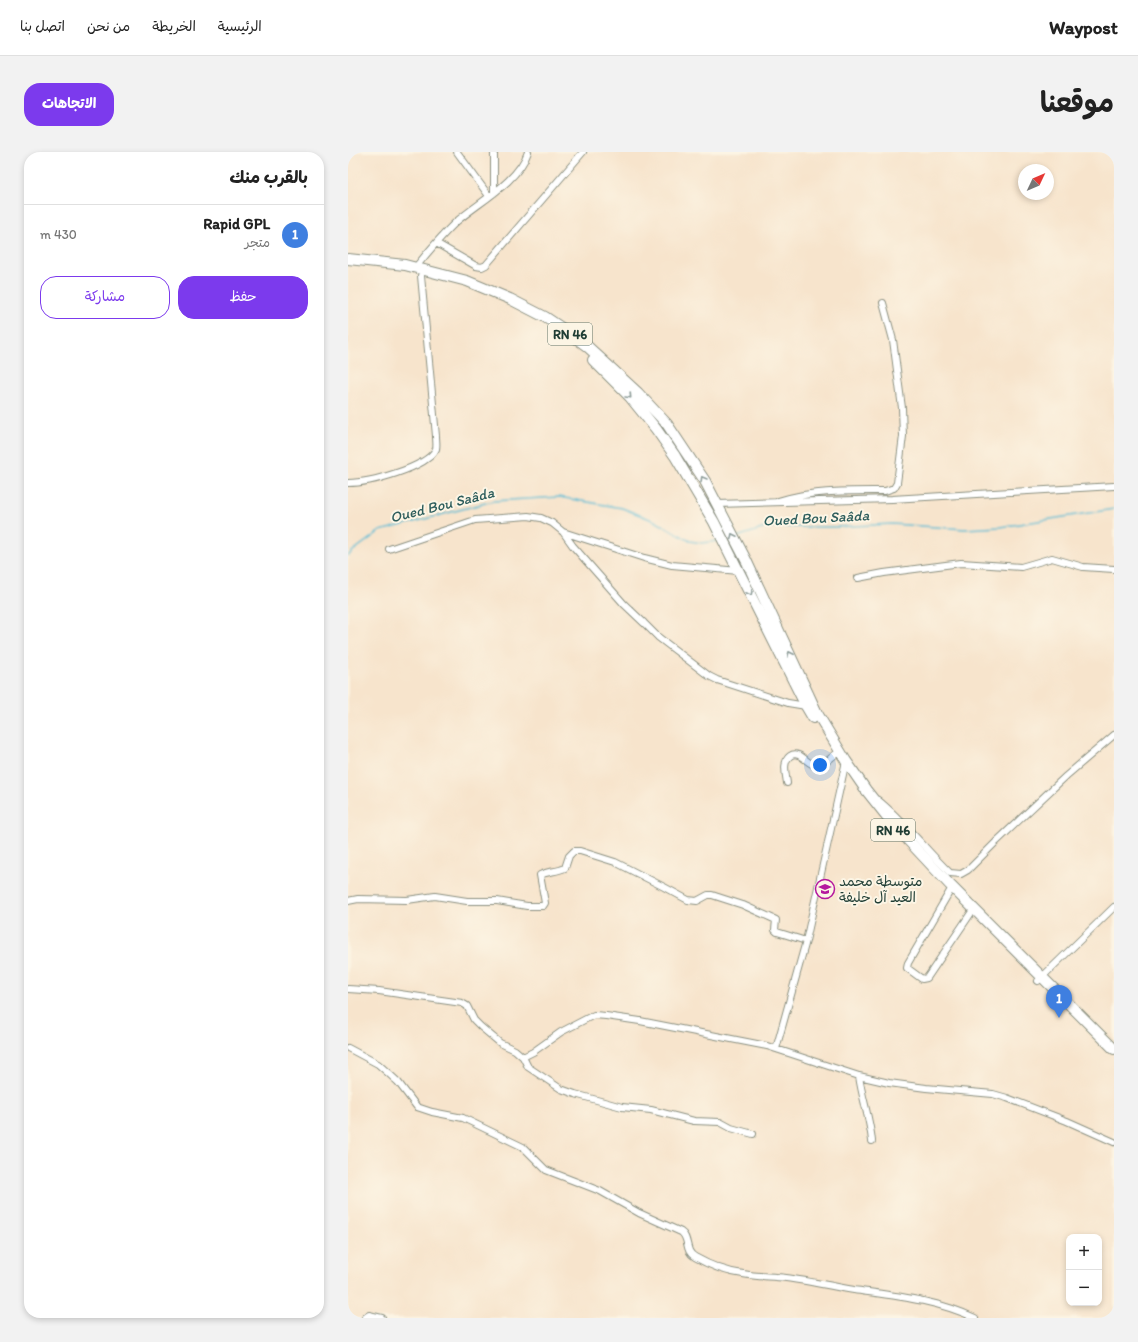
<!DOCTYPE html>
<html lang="ar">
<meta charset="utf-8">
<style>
body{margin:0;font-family:Itim,"Playpen Sans Arabic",sans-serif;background:#f2f2f2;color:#222;direction:rtl}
.controls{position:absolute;right:12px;bottom:12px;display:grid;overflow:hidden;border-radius:8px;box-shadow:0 2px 6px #0003}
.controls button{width:36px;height:36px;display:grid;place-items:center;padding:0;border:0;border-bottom:1px solid #e0e0e0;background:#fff;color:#222;font:20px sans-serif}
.compass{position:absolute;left:670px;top:12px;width:36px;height:36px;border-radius:50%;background:#fff;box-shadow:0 2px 6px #0003;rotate:46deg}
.you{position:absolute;left:472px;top:613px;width:14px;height:14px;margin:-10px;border:3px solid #fff;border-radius:50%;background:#1a73e8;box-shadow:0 0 0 6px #1a73e833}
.badge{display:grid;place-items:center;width:26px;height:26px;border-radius:50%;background:#7c3aed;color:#fff;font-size:13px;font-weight:700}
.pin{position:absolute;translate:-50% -33px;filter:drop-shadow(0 1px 2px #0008)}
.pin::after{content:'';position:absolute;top:21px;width:14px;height:12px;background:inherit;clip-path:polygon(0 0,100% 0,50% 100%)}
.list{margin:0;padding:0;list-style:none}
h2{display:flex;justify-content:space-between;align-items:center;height:52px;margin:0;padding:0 16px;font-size:17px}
h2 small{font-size:13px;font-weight:400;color:#767676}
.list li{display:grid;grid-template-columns:26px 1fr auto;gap:12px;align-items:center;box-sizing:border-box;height:60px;padding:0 16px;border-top:1px solid #e0e0e0}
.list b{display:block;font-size:15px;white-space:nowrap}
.list p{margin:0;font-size:13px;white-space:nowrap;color:#767676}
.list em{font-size:13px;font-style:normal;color:#767676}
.actions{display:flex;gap:8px;padding:12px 16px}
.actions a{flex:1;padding:9px 0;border:1px solid #7c3aed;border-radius:16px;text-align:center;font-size:14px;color:#7c3aed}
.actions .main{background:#7c3aed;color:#fff}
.map{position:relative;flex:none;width:766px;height:1166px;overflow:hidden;direction:ltr;border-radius:16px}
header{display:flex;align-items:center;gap:24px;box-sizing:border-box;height:56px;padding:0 20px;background:#fff;border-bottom:1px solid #e0e0e0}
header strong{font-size:19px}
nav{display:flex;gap:22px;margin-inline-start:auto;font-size:14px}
.intro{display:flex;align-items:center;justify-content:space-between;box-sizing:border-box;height:96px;padding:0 24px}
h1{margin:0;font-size:28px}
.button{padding:10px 18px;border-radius:16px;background:#7c3aed;color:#fff;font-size:14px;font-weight:700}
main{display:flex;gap:24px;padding:0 24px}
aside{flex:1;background:#fff;border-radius:16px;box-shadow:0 2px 6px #0003}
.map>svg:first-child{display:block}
</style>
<header>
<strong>Waypost</strong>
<nav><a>الرئيسية</a><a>الخريطة</a><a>من نحن</a><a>اتصل بنا</a></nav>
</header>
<div class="intro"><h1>موقعنا</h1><a class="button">الاتجاهات</a></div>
<main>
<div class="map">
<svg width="766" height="1166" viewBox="0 0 766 1166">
<rect width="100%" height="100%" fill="#fcf5e5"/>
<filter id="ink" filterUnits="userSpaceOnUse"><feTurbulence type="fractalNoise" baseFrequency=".025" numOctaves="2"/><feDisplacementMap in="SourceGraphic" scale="8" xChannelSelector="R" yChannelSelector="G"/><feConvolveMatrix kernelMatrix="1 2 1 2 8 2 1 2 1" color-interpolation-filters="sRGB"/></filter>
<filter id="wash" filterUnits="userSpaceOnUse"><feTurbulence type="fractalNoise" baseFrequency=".012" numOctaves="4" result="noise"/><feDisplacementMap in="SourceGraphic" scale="16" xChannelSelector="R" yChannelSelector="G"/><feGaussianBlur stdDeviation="0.9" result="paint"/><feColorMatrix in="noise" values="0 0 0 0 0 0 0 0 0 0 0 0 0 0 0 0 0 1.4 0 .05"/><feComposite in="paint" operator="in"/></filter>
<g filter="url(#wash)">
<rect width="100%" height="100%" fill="#f7e4cc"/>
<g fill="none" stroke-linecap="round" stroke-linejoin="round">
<path stroke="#57bcd5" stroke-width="1.5" d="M389,385L420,375H487L544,372L617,377L652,375L766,357
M0,404L5,399L32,379L145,349L211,345L274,356L307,369L342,389L354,391L370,389"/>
</g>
</g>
<g filter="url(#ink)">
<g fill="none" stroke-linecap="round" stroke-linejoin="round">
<defs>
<path id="minor" d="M109,0L141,44
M146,41V0
M88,91L128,114L134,115L138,113L235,0
M67,116C80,100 93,84 108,70C131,50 170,30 180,0
M0,331C20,331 79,316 88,297C89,293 88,288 88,284L73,124
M430,349C465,338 500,339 537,339L546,336L549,331L555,284L554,256L545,188L535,151
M369,352L544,347L766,334
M215,380L296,406L324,413L391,419
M41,397L127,368L180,364L193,366L204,371L215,380L225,394L276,452L296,471L310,485L361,524L369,528L440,551L458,554
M510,426L536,421L613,411L673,415L704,406L735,415L766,417
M439,631C438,623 434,610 442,604C452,597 460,614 469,614C476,614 482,606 488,602
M530,648C556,669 577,697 602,721L613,722L620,718L648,690L718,624L766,583
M602,739L560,811L559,816L574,827L579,826L623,761
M0,749L10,747L59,748L87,744L119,749H149L179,754H195L197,751L192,723C200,719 209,720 217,716L221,704L226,699H232L267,710L316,735L340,748L349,749L360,743H364L395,753L428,768L427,778L429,780L458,789
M690,829L766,755
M0,837L31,839L114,851L119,854L126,868L133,875L152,891L167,898L175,905L180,915L213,937L227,942L274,955L303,958L346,969L372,970L383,976L405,982
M0,896L30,912L39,920L50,930L69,955L84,960L115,966L175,995L198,1018L252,1039L291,1061L333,1080C342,1086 336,1099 347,1105C361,1113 379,1120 395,1122C409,1125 423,1124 438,1126C461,1129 483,1134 506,1138C548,1144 589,1148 627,1166
M428,897L458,789L498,609
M175,905L185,900L213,880L238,867L246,863L258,864L292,869L419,894L511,924C514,946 522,967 524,989
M511,924L541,931L578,936L645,942L659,946L719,969L766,990
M17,1166L21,1163L34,1166"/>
<path id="primary" d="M0,107L57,113L119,129L162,147L197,165L221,181L240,195L290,241L319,272L357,329L398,408L469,561L498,609L518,638L545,672L602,733L766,897
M245,208L282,245L308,277L327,304L366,370L458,554L465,566"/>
</defs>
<use href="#minor" stroke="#8b9080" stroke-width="8"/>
<use href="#primary" stroke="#8b9080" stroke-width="12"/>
<use href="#minor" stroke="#fff" stroke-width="6"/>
<use href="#primary" stroke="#fff" stroke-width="10"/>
</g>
<defs><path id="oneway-chevron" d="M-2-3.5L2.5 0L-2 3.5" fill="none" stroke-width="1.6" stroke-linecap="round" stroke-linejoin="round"/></defs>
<g stroke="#8f9e9a">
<use href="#oneway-chevron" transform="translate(281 244) rotate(47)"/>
<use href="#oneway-chevron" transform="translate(355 327) rotate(-121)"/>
<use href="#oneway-chevron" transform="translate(385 384) rotate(-117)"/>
<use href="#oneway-chevron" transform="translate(402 441) rotate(64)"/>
<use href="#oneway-chevron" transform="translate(442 502) rotate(-115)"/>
</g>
</g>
<defs>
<symbol id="school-ring" viewBox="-11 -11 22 22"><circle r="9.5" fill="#fcf5e5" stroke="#b5179e" stroke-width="1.5"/><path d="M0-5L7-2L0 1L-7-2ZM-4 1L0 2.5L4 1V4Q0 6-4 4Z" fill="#b5179e"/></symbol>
</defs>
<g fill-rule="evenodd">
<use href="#school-ring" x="466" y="726" width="22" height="22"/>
</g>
<g text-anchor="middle" stroke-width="4" stroke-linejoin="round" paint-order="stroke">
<g fill="#fcf5e5" stroke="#617469" stroke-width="1">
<rect x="200" y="171" width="44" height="22" rx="3"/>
<rect x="523" y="667" width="44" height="22" rx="3"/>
</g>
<g font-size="13" font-weight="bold" fill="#1f3d34">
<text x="222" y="187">RN 46</text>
<text x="545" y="683">RN 46</text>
</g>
<g font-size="14" fill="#1f3d34" stroke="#fcf5e5" text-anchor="start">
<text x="491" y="734">متوسطة محمد<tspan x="491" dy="16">العيد آل خليفة</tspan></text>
</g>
<g font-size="15" font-style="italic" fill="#2d5d5c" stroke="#fcf5e5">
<text transform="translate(94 353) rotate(-14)" y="5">Oued Bou Saâda</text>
<text transform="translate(468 366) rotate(-3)" y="5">Oued Bou Saâda</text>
</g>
</g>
</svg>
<div class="controls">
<button>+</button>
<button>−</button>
</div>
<svg class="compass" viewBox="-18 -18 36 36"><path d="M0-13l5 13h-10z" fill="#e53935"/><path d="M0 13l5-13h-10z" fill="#767676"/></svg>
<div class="you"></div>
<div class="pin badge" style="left:711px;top:866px;background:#3f7fe0">1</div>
</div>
<aside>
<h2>بالقرب منك<small></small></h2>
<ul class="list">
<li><span class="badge" style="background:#3f7fe0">1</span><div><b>Rapid GPL</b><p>متجر</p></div><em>430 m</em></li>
</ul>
<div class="actions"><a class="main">حفظ</a><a>مشاركة</a></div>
</aside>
</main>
